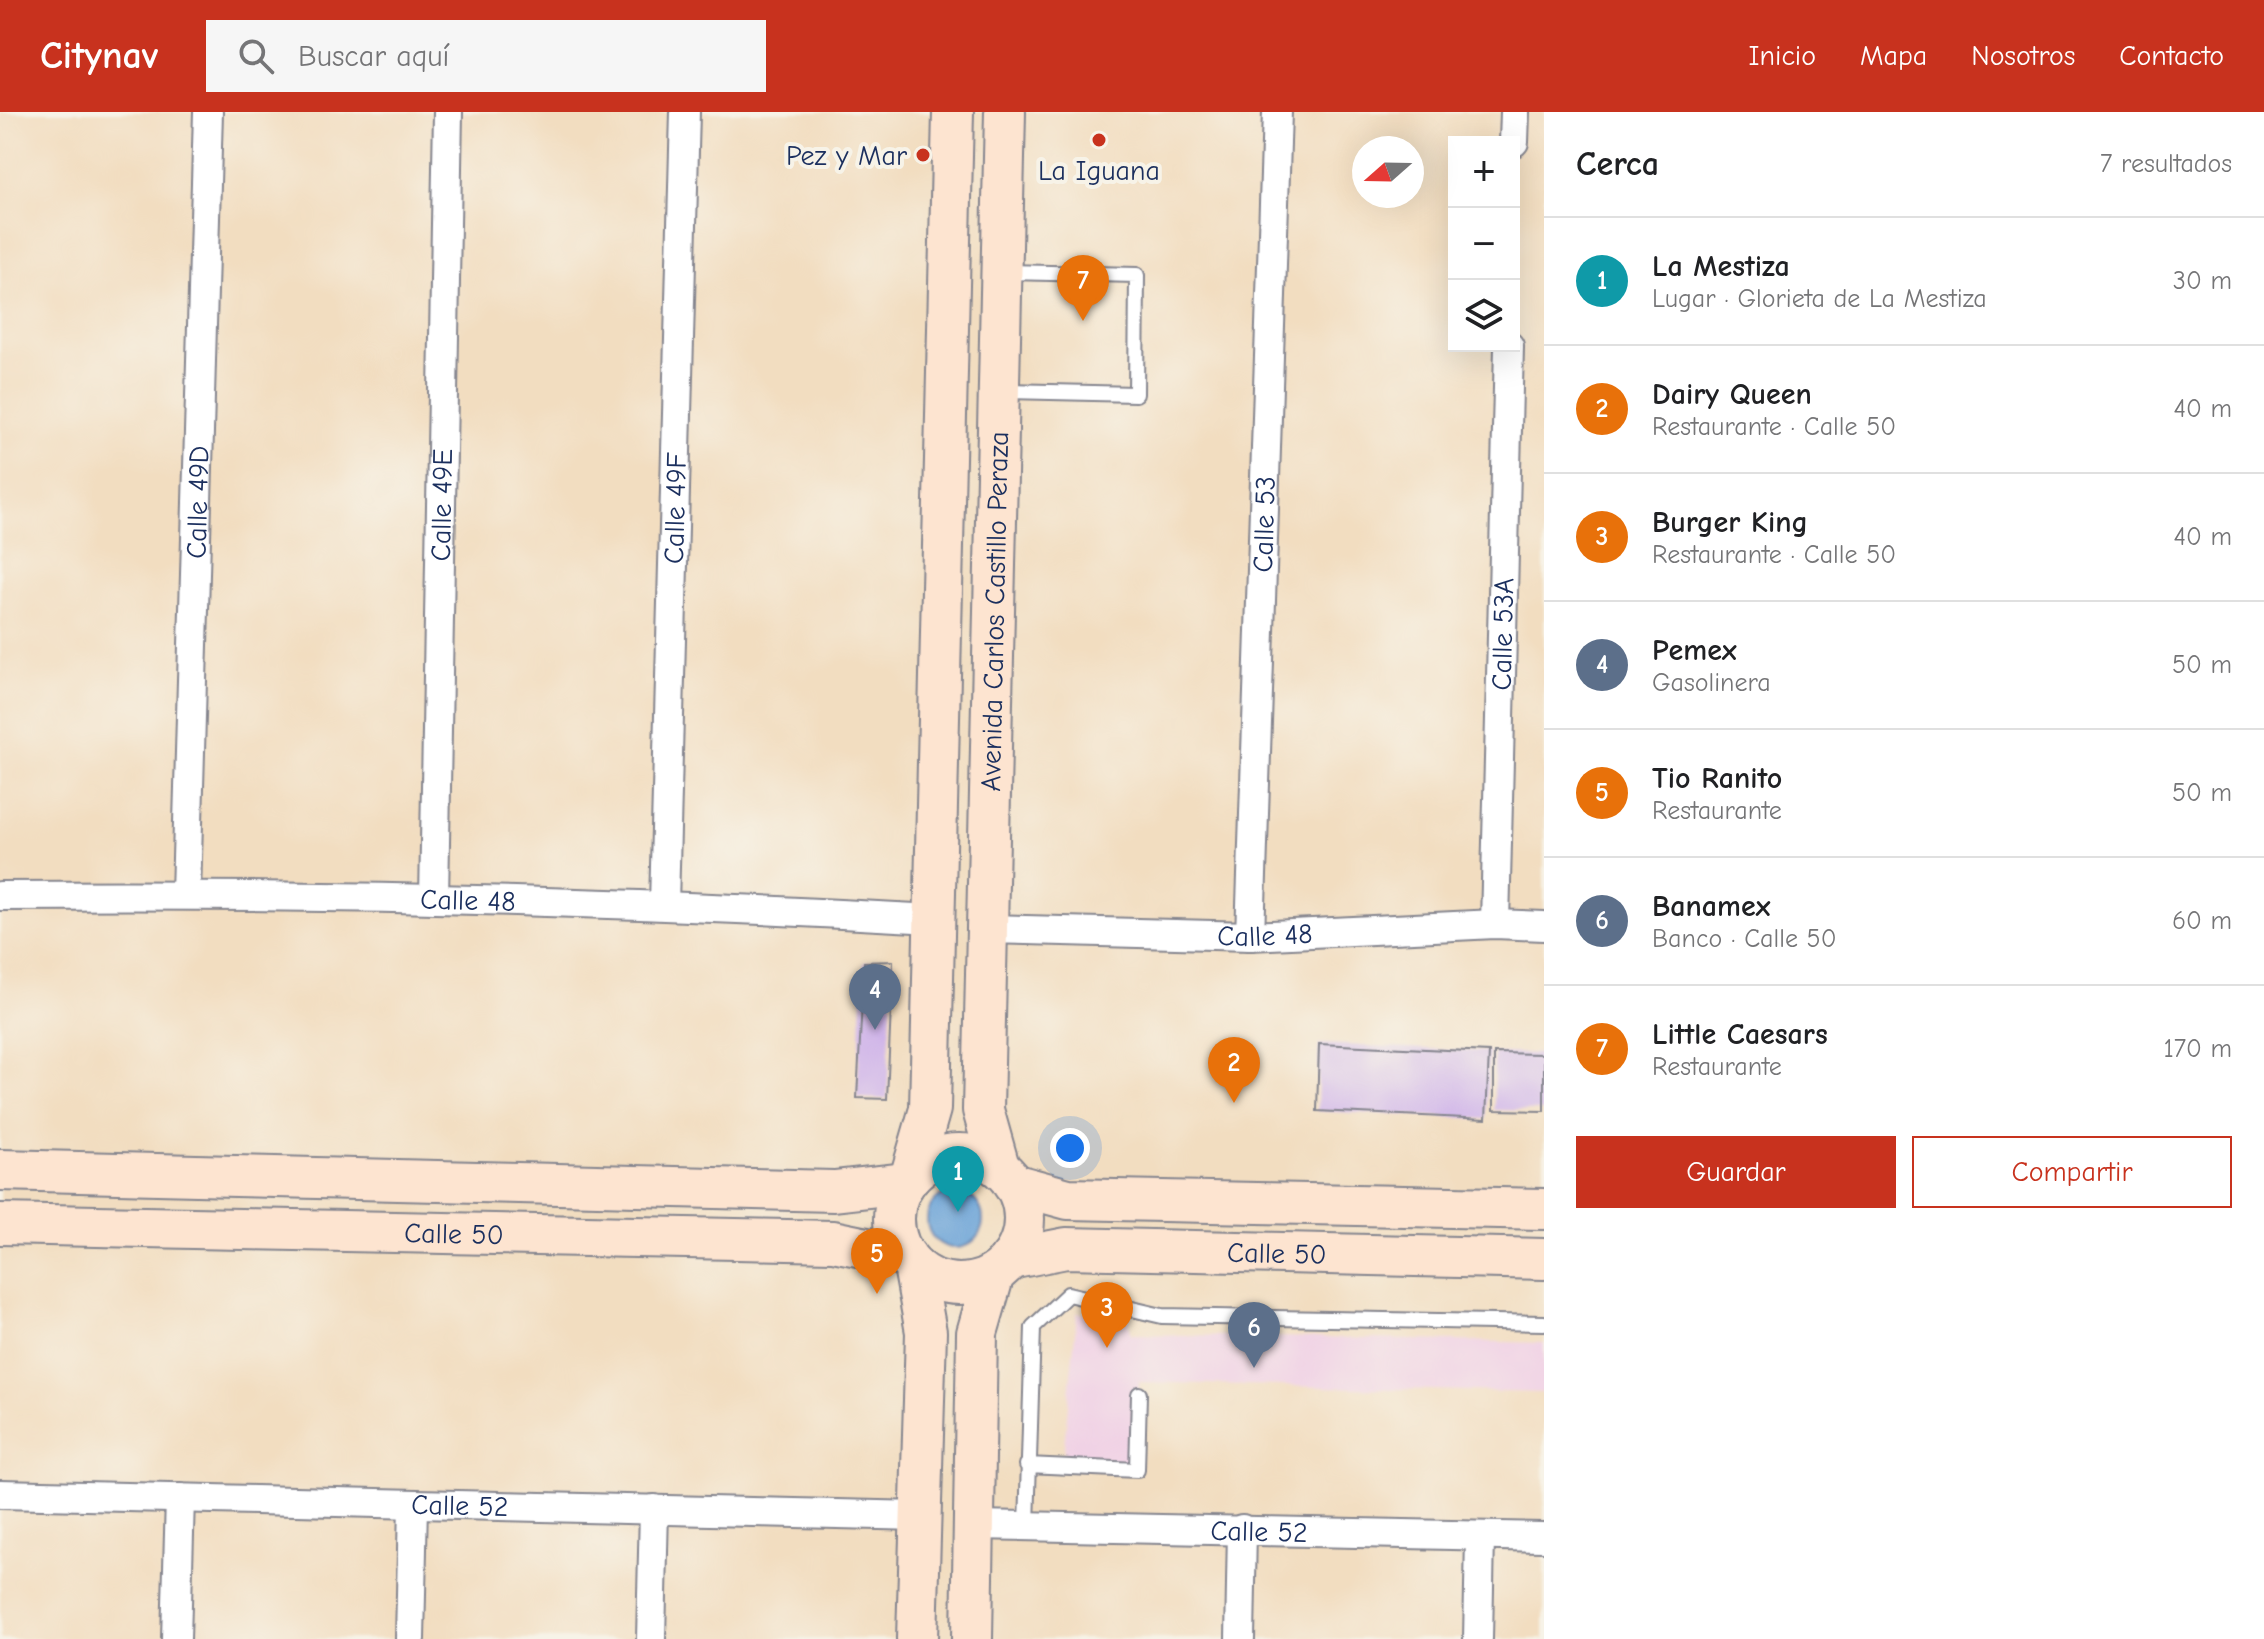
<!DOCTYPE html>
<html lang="es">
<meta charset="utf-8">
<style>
body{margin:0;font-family:"Comic Neue",sans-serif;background:#f6f6f6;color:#202124}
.controls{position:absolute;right:24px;top:24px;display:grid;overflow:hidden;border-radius:0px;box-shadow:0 8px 32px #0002}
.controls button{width:72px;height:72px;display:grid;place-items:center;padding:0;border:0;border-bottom:2px solid #e0e0e0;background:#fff;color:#202124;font:40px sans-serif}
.compass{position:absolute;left:1352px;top:24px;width:72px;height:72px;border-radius:50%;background:#fff;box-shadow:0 8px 32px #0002;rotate:250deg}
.you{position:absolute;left:1070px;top:1036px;width:28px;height:28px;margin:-20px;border:6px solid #fff;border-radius:50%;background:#1a73e8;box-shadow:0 0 0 12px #1a73e833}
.badge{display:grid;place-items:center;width:52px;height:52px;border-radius:50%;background:#c8321e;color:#fff;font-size:26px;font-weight:700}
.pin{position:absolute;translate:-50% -66px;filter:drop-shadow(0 2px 4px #0008)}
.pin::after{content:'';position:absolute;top:42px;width:28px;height:24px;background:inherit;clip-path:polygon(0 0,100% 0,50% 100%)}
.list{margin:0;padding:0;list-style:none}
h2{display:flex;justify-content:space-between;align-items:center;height:104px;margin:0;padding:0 32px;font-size:34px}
h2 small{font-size:26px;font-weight:400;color:#757577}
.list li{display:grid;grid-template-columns:52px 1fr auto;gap:24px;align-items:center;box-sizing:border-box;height:128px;padding:0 32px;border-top:2px solid #e0e0e0}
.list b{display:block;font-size:30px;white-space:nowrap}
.list p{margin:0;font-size:26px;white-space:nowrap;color:#757577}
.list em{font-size:26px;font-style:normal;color:#757577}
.actions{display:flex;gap:16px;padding:24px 32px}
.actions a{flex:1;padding:18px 0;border:2px solid #c8321e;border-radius:0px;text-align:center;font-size:28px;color:#c8321e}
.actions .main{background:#c8321e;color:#fff}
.icon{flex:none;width:44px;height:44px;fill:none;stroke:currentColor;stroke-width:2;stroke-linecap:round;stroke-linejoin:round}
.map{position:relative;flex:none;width:1544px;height:1527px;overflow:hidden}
header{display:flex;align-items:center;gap:48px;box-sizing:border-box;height:112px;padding:0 40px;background:#c8321e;color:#fff}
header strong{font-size:38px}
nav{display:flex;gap:44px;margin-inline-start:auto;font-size:28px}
.search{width:560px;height:72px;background:#f6f6f6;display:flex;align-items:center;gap:20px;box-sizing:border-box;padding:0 28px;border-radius:0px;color:#757577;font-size:30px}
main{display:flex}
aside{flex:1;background:#fff}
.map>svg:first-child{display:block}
</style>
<header>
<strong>Citynav</strong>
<div class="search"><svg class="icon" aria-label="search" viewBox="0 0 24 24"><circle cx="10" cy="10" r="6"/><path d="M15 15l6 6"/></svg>Buscar aquí</div>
<nav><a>Inicio</a><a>Mapa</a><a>Nosotros</a><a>Contacto</a></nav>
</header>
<main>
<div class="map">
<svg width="1544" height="1527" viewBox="0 0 1544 1527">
<rect width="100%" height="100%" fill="#f7f3e8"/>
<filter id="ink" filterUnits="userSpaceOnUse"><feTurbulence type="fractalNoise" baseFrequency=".0125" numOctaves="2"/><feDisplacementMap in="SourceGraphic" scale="16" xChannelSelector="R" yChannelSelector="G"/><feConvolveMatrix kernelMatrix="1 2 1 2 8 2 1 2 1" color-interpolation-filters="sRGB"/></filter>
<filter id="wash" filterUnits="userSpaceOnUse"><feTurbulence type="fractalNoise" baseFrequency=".006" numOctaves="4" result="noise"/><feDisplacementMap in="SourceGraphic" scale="32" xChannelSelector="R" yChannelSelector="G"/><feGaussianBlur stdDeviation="1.8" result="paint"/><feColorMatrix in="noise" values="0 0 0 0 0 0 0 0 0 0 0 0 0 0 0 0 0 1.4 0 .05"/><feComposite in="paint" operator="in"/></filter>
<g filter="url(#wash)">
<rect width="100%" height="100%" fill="#f2ddc0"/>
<path fill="#f0d0e5" d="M1077,1201L1129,1203L1131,1222L1544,1231V1281L1139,1270L1135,1360L1062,1355Z"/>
<path fill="#67a1d7" stroke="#41689a" stroke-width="2" d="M927 1108a28 28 0 1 1 56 0a28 28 0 1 1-56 0Z"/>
<g id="blocks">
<path fill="#d0b5e9" d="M893,849L887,987L857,986L864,850Z
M1319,932L1489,940L1486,1007L1317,999Z
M1494,941L1544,942V999L1494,998Z"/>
</g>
</g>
<g filter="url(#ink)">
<use href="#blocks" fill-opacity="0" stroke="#86868f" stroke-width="2"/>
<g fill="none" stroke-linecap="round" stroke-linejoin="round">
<defs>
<path id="service" d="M1003,279L1136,282L1137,163L1005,160
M1027,1353L1137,1358L1139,1282
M1027,1414L1033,1215L1068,1182L1162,1204L1544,1211"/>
<g id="minor">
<path d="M1514,30L1515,0"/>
<path id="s1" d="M186,782L208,0"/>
<path id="s2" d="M0,784C312,781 623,789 934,807"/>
<path id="s3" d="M434,787L448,0"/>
<path id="s4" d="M664,792L685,0"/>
<path id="s5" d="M1495,812L1509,234"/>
<path id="s6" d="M987,817L1250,824L1495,812L1544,814"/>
<path id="s7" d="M1250,824L1277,0"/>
<path id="s8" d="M0,1382L921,1404"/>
<path id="s9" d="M975,1413L1544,1425"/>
<path d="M176,1527L180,1386"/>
<path d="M410,1527L413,1392"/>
<path d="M651,1527L654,1397"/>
<path d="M1240,1527L1242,1417"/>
<path d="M1478,1527L1480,1424"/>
</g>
<g id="secondary">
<circle cx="959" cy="1107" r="65"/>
<path id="s10" d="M999,1055L983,998L1005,0"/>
<path d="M0,1058L834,1079L905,1071"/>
<path d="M911,1063L930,997L953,0"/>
<path d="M1013,1072L1068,1087L1544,1097"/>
<path id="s11" d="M0,1112L833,1129L906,1144"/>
<path id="s12" d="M1010,1147L1066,1136L1544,1147"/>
<path d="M914,1154L926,1220L917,1527"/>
<path d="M972,1527L977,1221L994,1162"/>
</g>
</defs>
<use href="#service" stroke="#86868f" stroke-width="18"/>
<use href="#minor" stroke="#86868f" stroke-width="32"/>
<use href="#secondary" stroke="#86868f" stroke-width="44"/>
<use href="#service" stroke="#fff" stroke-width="14"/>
<use href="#minor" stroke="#fff" stroke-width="28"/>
<use href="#secondary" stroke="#fde4d0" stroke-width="40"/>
</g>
</g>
<g fill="#c8321e" stroke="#f7f3e8" stroke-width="3">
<circle cx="1099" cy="28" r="8"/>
<circle cx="923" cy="43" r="8"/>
</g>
<g text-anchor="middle" stroke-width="8" stroke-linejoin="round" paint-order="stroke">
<g font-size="28" fill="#1b2f5e" stroke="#f7f3e8" text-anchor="end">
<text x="907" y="53">Pez y Mar</text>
<text x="1099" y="68" text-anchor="middle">La Iguana</text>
</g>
<g font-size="28" fill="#1b2f5e" stroke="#f7f3e8">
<text dy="10" stroke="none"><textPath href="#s1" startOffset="392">Calle 49D</textPath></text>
<text dy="10" stroke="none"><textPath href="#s3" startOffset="394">Calle 49E</textPath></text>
<text dy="10" stroke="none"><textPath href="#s4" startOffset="396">Calle 49F</textPath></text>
<text dy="10" stroke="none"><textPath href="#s7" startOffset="412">Calle 53</textPath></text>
<text dy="10" stroke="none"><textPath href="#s10" startOffset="558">Avenida Carlos Castillo Peraza</textPath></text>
<text dy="10" stroke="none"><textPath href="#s5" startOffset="290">Calle 53A</textPath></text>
<text dy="10" stroke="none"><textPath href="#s2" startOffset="468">Calle 48</textPath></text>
<text dy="10" stroke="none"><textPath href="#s6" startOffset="278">Calle 48</textPath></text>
<text dy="10" stroke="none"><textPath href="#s11" startOffset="454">Calle 50</textPath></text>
<text dy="10" stroke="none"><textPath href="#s12" startOffset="268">Calle 50</textPath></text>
<text dy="10" stroke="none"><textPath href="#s8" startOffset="460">Calle 52</textPath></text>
<text dy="10" stroke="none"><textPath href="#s9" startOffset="284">Calle 52</textPath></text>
</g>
</g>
</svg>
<div class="controls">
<button>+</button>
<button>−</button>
<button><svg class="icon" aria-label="layers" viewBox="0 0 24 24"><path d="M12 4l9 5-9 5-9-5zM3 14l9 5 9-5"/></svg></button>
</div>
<svg class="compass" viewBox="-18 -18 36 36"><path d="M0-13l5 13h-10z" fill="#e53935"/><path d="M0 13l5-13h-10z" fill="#757577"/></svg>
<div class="you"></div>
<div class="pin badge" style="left:958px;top:1100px;background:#0f9aa8">1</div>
<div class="pin badge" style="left:1234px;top:991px;background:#e8710a">2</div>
<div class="pin badge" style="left:1107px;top:1236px;background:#e8710a">3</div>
<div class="pin badge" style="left:875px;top:918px;background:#5c6f8a">4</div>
<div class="pin badge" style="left:877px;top:1182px;background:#e8710a">5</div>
<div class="pin badge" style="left:1254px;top:1256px;background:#5c6f8a">6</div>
<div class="pin badge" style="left:1083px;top:209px;background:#e8710a">7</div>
</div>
<aside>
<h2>Cerca<small>7 resultados</small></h2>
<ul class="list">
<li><span class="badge" style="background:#0f9aa8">1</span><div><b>La Mestiza</b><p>Lugar · Glorieta de La Mestiza</p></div><em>30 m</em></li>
<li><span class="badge" style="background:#e8710a">2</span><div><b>Dairy Queen</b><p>Restaurante · Calle 50</p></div><em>40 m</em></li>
<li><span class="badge" style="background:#e8710a">3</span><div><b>Burger King</b><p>Restaurante · Calle 50</p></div><em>40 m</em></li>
<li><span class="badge" style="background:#5c6f8a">4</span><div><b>Pemex</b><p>Gasolinera</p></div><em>50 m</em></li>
<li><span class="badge" style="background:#e8710a">5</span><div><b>Tio Ranito</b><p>Restaurante</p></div><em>50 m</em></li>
<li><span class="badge" style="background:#5c6f8a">6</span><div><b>Banamex</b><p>Banco · Calle 50</p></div><em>60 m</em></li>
<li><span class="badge" style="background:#e8710a">7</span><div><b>Little Caesars</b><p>Restaurante</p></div><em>170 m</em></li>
</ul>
<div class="actions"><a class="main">Guardar</a><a>Compartir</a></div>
</aside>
</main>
